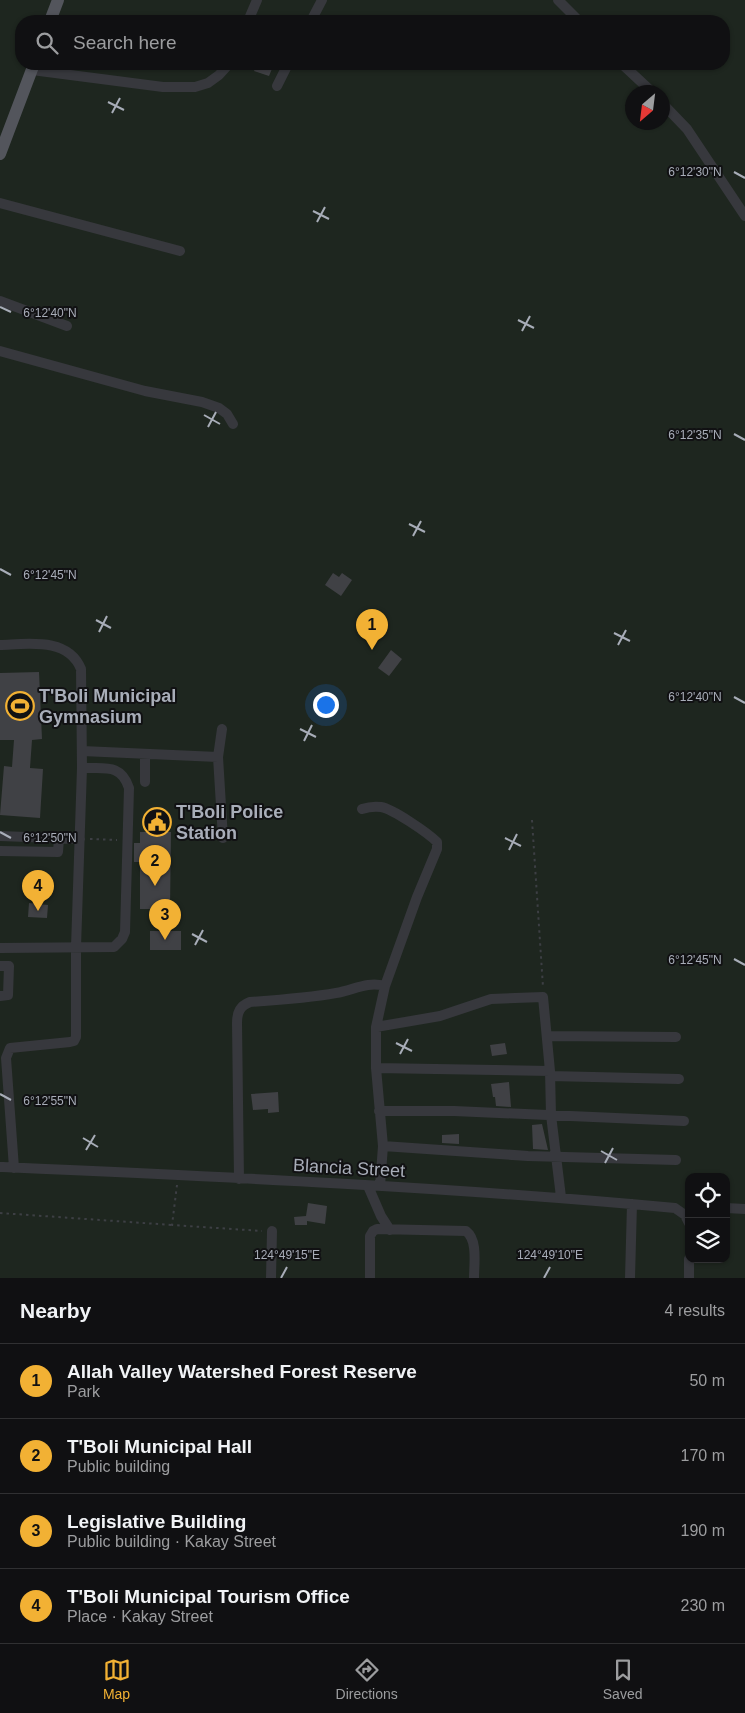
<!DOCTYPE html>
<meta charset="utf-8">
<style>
body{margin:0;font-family:Arial,sans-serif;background:#19191b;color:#f1f3f6}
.controls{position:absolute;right:15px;bottom:15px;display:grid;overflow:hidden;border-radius:10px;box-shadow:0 1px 4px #0004}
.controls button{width:45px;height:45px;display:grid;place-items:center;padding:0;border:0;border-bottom:1px solid #303032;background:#101012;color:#f1f3f6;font:25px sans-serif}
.compass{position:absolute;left:625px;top:85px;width:45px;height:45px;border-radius:50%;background:#101012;box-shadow:0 1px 4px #0004;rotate:208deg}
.you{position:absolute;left:325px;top:704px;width:18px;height:18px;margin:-12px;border:4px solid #fff;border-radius:50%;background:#1a73e8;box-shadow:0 0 0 8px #1a73e833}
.badge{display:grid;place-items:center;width:32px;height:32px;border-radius:50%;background:#f2b134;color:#111;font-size:16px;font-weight:700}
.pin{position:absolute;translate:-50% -41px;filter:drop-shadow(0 1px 2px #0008)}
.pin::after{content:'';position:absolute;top:26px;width:18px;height:15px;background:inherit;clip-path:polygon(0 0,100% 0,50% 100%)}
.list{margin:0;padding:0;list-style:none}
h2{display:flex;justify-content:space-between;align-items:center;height:65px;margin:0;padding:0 20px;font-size:21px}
h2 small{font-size:16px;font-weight:400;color:#9c9d9f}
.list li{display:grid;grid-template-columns:32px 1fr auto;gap:15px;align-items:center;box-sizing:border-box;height:75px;padding:0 20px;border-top:1px solid #303032}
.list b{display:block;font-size:19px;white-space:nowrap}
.list p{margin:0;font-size:16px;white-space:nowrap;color:#9c9d9f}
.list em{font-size:16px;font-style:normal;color:#9c9d9f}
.icon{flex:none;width:28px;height:28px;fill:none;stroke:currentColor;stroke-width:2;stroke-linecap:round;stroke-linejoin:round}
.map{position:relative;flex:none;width:745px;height:1278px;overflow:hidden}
.search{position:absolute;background:#101012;box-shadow:0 1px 4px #0004;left:15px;right:15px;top:15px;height:55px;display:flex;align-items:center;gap:12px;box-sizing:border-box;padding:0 18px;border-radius:20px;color:#9c9d9f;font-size:19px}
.sheet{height:365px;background:#101012}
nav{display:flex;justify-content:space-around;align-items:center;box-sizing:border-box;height:70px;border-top:1px solid #303032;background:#101012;font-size:14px;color:#9c9d9f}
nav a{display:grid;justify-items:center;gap:2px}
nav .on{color:#f2b134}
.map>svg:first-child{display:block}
</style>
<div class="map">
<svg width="745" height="1278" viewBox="0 0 745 1278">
<rect width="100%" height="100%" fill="#161618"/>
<path fill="#1e261f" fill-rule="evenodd" d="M0,0H745V1278H0ZM21,21H724V64H21ZM632,92H662V122H632ZM689,1177H726V1259H689Z"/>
<path fill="#404145" d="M257,64H274L269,76L254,71Z
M333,573L339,577L342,573L352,580L341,596L325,585Z
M391,650L402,659L389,676L378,668Z
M39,672L42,739L32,740L30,768L43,769L40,818L0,815L4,766L12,767L14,740H0V673Z
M163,813L164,832H171L170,909H140V862H134V843H140V832H151L150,814Z
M29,903L48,905L47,918L28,917Z
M150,931H181V950H150Z
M505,1043L507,1054L492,1056L490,1045Z
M509,1082L511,1107L496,1106L495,1097H493L491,1084Z
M278,1092L279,1112L268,1113V1109L253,1110L251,1094Z
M542,1124L548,1150L533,1149L532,1125Z
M459,1134V1144L442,1143V1135Z
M308,1203L327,1206L325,1224L307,1221V1225H295L294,1217L306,1216Z"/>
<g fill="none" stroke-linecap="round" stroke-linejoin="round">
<path stroke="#3d3f44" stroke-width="2" stroke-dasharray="2.5 4" stroke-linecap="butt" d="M532,820L543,987
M90,839L117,840
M177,1185L172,1225L262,1231
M0,1213L172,1225"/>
<path stroke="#37383d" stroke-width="10" d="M558,0L579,21
M248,21L257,0
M311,21L322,0
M622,64L652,92
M32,70L163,87H195L208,83L219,75L229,64
M277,86L288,64
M662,103L687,129L745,216
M0,203L180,251
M0,301L67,326
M0,351L145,391L202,402L219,408L227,414L233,424
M0,645C28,644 68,637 81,669L82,768L76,947V1037L74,1041L70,1042L10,1048L6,1058L14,1168
M222,729L218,757L223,838
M82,751L218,757
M145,754V782
M362,809C368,807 374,806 381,807C393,809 428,833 437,842V849L417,897L385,986L376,1027V1068L383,1146
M0,836L80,839
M0,851L58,852L59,838
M0,948L114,947L122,939L125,932L129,788C121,763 104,769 82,768
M0,966H9L8,995L0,996
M376,1027L440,1016L491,999L543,997L550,1071L551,1115L561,1197
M547,1036L676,1037
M376,1068L550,1071
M550,1076L679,1079
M379,1111H454L684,1121
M0,1167C225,1177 451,1187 675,1208L685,1215L689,1223
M239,1179L237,1023C237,1012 240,1006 250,1002C279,1000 308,998 336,993C354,990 367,981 385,986
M368,1186L381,1216L390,1230
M380,1186L383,1146L528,1156L676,1160
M726,1208L745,1209
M271,1278L272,1231
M370,1278V1236L373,1231L377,1229L466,1231C478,1240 474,1264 474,1278
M630,1278L632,1204
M689,1278V1259"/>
<path stroke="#53555c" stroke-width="12" d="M50,21L58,0
M0,154L34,64"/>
</g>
<path fill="none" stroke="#a8adb8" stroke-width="2" d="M108,102L124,110M112,113L120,98M734,172L745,178M313,211L329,219M317,222L325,207M0,307L11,312M518,320L534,328M522,331L530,316M204,415L220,424M208,427L216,412M734,434L745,440M409,524L425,532M413,536L421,521M0,569L11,575M96,620L111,628M99,632L107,616M614,633L630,641M618,645L626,630M734,697L745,703M300,729L316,737M304,741L312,725M0,832L11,838M505,838L521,846M509,850L517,834M192,934L207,942M195,945L203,930M734,959L745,965M396,1043L412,1051M400,1054L408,1039M0,1094L11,1100M83,1138L98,1147M86,1150L95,1135M601,1151L617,1160M605,1163L613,1148M281,1278L287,1267M544,1278L550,1267"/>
<defs>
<symbol id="stadium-ring" viewBox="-11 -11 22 22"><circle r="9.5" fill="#111113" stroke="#f2b134" stroke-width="1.5"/><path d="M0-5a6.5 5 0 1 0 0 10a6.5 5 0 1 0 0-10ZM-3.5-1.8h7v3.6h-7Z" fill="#f2b134"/></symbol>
<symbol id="civic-ring" viewBox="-11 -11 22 22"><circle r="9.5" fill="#111113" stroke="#f2b134" stroke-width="1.5"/><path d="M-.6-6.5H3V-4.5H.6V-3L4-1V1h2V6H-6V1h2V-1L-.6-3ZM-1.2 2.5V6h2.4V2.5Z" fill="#f2b134"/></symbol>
</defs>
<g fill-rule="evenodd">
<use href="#stadium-ring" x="4" y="690" width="32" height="32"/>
<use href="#civic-ring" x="141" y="806" width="32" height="32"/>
</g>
<g text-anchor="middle" stroke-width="4" stroke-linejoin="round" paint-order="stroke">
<g font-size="18" font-weight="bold" fill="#a8adb8" stroke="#111113" text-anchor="start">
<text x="39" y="702">T'Boli Municipal<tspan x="39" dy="21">Gymnasium</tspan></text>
<text x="176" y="818">T'Boli Police<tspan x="176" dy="21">Station</tspan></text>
</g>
<g font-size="18" fill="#a8adb8" stroke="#111113">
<text transform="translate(349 1168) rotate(3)" y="6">Blancia Street</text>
</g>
</g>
<g font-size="12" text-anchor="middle" fill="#a8adb8" stroke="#111113" stroke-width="4" stroke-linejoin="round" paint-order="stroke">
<text x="695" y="176">6°12'30"N</text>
<text x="50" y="317">6°12'40"N</text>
<text x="695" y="439">6°12'35"N</text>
<text x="50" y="579">6°12'45"N</text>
<text x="695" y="701">6°12'40"N</text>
<text x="50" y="842">6°12'50"N</text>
<text x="695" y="964">6°12'45"N</text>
<text x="50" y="1105">6°12'55"N</text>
<text x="287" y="1259">124°49'15"E</text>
<text x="550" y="1259">124°49'10"E</text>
</g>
</svg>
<div class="controls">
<button><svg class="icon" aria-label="locate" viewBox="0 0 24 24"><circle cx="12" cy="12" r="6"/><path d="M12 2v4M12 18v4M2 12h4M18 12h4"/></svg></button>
<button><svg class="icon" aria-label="layers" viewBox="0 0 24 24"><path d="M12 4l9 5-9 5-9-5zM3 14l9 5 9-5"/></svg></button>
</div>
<svg class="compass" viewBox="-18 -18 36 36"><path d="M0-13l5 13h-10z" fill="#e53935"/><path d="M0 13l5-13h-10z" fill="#9c9d9f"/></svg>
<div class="you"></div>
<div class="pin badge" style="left:372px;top:650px">1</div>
<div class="pin badge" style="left:155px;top:886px">2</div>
<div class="pin badge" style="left:165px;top:940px">3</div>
<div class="pin badge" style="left:38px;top:911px">4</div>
<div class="search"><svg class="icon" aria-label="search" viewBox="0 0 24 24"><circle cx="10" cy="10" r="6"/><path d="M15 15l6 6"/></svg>Search here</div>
</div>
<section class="sheet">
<h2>Nearby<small>4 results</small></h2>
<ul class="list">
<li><span class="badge">1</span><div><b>Allah Valley Watershed Forest Reserve</b><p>Park</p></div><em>50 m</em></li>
<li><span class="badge">2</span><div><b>T'Boli Municipal Hall</b><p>Public building</p></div><em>170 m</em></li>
<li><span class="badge">3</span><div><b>Legislative Building</b><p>Public building · Kakay Street</p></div><em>190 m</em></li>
<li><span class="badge">4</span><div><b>T'Boli Municipal Tourism Office</b><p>Place · Kakay Street</p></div><em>230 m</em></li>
</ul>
</section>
<nav>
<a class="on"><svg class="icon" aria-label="map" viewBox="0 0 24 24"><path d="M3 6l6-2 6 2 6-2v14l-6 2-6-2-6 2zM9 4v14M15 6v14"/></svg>Map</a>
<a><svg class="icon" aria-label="directions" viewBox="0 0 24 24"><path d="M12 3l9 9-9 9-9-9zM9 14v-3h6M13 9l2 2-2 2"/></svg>Directions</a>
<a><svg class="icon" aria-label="saved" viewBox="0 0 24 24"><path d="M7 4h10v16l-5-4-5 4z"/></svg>Saved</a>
</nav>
